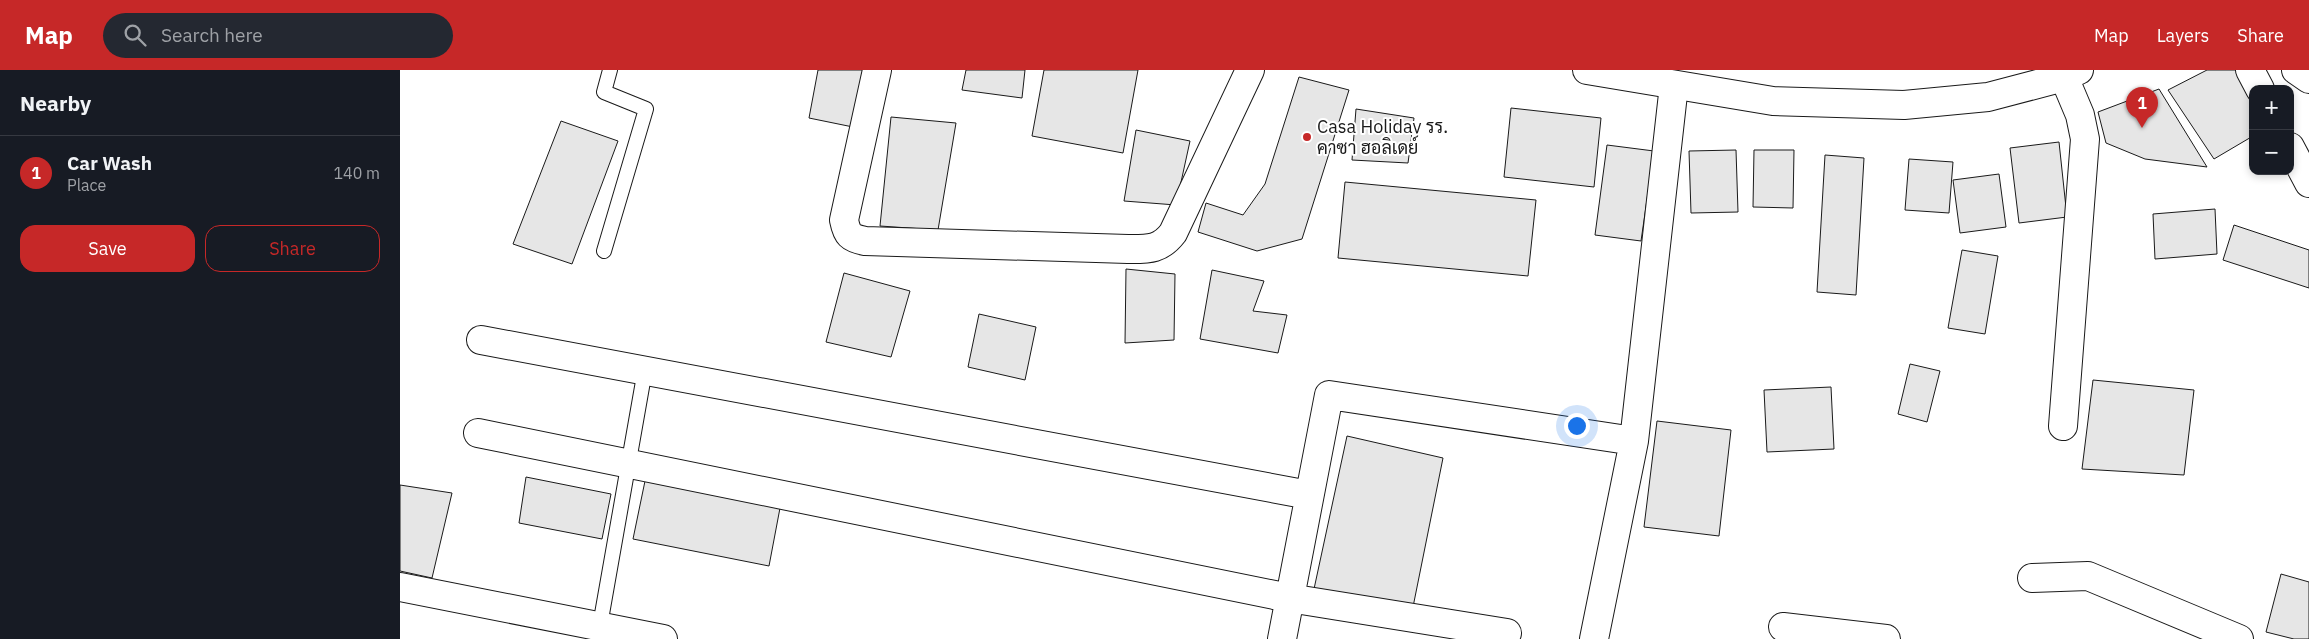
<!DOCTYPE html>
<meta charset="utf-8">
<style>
body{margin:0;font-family:"IBM Plex Sans",Sarabun,sans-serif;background:#242831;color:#f1f3f6}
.controls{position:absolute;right:15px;top:15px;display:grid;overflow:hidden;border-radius:10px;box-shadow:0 2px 8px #0003}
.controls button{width:45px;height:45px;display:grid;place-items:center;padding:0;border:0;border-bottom:1px solid #363941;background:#171b24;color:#f1f3f6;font:25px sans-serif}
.you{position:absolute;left:1176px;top:355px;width:18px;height:18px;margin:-12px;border:4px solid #fff;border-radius:50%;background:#1a73e8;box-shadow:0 0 0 8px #1a73e833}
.badge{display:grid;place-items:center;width:32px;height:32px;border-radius:50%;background:#c62828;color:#fff;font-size:16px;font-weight:700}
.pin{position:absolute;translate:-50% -41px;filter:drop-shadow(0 1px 2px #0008)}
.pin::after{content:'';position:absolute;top:26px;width:18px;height:15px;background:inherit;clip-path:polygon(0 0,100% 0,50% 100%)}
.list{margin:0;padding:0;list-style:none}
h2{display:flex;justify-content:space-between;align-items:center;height:65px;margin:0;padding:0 20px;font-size:21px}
h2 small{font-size:16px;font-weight:400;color:#9ea1a6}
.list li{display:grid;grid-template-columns:32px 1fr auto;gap:15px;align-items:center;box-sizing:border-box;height:75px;padding:0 20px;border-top:1px solid #363941}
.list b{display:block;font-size:19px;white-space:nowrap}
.list p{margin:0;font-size:16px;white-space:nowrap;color:#9ea1a6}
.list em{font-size:16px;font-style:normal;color:#9ea1a6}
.actions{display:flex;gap:10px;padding:15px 20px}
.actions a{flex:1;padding:11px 0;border:1px solid #c62828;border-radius:15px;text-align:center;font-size:18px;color:#c62828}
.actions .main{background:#c62828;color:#fff}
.icon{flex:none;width:28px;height:28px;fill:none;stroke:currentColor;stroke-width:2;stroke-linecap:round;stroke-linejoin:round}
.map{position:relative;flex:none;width:1909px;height:569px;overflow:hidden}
header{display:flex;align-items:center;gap:30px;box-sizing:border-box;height:70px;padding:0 25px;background:#c62828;color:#fff}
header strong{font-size:24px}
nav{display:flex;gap:28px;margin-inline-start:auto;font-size:18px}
.search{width:350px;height:45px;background:#242831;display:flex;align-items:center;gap:12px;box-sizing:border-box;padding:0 18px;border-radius:28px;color:#9ea1a6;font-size:19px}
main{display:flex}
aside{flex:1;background:#171b24}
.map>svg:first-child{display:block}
</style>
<header>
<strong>Map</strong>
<div class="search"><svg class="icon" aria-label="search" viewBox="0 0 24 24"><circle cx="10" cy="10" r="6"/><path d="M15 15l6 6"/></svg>Search here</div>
<nav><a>Map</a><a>Layers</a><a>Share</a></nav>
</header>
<main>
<aside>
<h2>Nearby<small></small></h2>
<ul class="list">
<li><span class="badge">1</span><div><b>Car Wash</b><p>Place</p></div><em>140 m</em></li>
</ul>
<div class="actions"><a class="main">Save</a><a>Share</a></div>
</aside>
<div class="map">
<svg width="1909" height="569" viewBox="0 0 1909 569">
<rect width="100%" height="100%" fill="#fff"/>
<path fill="#e6e6e6" stroke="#1a1a1a" d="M418,0H466L453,57L409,48Z
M566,0H625L622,28L562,20Z
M644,0H738L723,83L632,66Z
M1807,0H1838L1853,29V66L1814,89L1768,20Z
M899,7L949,20L902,169L857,181L798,162L806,133L843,145L865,114Z
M1759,19L1807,97L1745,89L1706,73L1698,42Z
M1111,38L1201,48L1194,117L1104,107Z
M956,39L1014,48L1008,93L952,90Z
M491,47L556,53L538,160L480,156Z
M161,51L218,71L172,194L113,174Z
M736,60L790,71L776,135L724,131Z
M1659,72L1667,147L1619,153L1610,78Z
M1207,75L1254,81L1241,171L1195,165Z
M1336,80L1338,142L1291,143L1289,81Z
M1354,80H1394L1393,138L1353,137Z
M1425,85L1464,88L1456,225L1417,222Z
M1509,89L1553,92L1549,143L1505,140Z
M1599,104L1606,157L1560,163L1553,110Z
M945,112L1136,130L1128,206L938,188Z
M1815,139L1817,184L1755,189L1753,144Z
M1834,155L1909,180V218L1823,190Z
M1562,180L1598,186L1585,264L1548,258Z
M726,199L775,204L774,270L725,273Z
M812,200L864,211L853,241L887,245L878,283L800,269Z
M444,203L510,221L491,287L426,272Z
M579,244L636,257L625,310L568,297Z
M1510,294L1540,301L1527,352L1498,344Z
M1693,310L1794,320L1784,405L1682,399Z
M1431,317L1434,379L1367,382L1364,320Z
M1257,351L1331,360L1319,466L1244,457Z
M947,366L1043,388L1013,537L914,519Z
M126,407L211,424L202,469L119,453Z
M245,411L380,438L369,496L233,469Z
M0,415L52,423L32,508L0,501Z
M1881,504L1909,512V569H1894L1866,562Z"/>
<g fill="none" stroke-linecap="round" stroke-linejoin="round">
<defs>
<path id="service" d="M204,181L246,39L204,22L210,0
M199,561L245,300"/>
<path id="minor" d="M477,0L444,150C447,165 450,168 465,171L728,179C748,179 760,180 773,163L850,0
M1850,0L1860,19
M1896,0L1909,9
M1890,77L1909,113
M81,270L909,425
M1663,356L1685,69L1680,45L1664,7
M78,363L889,528L1107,563
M1632,508L1688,506L1839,569
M0,517L263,569
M1383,557L1486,569
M882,569L929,325L1234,371
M1194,569L1234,371L1274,15"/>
<path id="secondary" d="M1187,0L1373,31L1504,35L1588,27L1664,7L1679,0"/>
</defs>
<use href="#service" stroke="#1a1a1a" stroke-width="16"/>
<use href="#minor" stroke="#1a1a1a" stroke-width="30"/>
<use href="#secondary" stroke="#1a1a1a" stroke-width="30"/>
<use href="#service" stroke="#fff" stroke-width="14"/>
<use href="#minor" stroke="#fff" stroke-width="28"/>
<use href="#secondary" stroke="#fff" stroke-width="28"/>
</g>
<circle fill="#c62828" stroke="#fff" stroke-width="2" cx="907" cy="67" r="5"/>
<g text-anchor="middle" stroke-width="4" stroke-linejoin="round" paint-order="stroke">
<g font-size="18" fill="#1a1a1a" stroke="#fff" text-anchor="start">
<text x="917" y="63">Casa Holiday รร.<tspan x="917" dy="21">คาซา ฮอลิเดย์</tspan></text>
</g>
</g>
</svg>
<div class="controls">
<button>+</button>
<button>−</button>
</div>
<div class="you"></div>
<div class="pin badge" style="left:1742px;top:58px">1</div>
</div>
</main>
